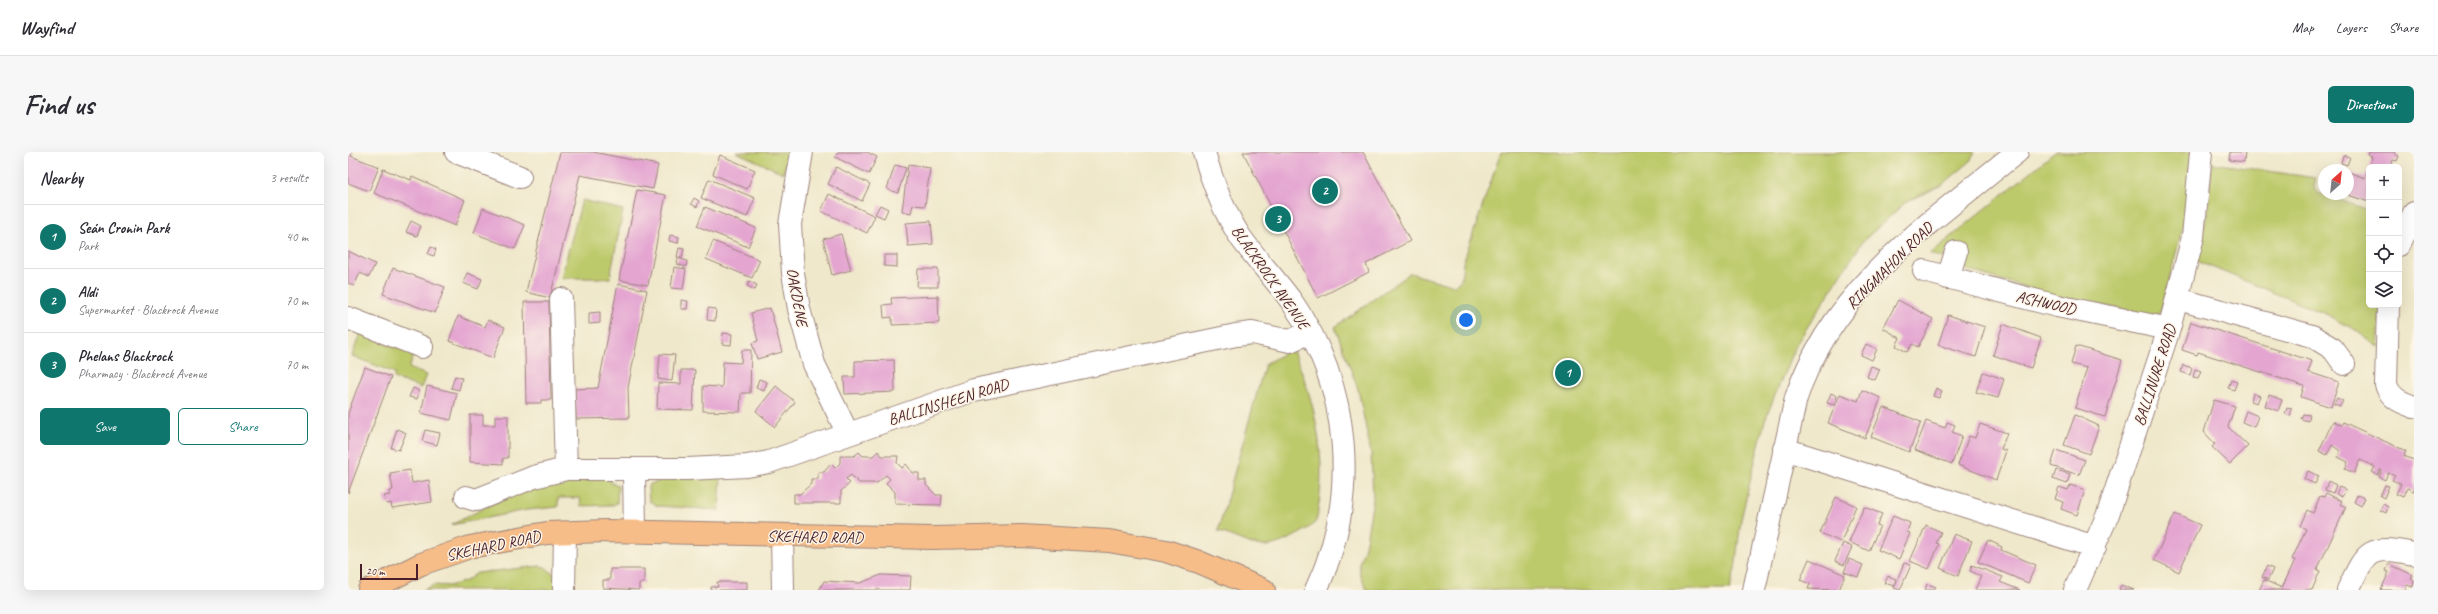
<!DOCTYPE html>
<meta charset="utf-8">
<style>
body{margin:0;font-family:Caveat,sans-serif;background:#f7f7f7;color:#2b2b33}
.controls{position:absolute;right:12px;top:12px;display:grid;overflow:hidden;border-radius:6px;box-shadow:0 4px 16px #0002}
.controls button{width:36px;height:36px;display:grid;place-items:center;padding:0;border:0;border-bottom:1px solid #e1e1e2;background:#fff;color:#2b2b33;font:20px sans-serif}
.compass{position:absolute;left:1970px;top:12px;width:36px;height:36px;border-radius:50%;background:#fff;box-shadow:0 4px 16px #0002;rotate:27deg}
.scale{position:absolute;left:12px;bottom:10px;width:58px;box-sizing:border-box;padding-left:4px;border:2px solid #4a1f2b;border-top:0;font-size:11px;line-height:14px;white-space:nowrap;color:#4a1f2b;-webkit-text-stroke:3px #fcf5e5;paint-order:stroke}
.you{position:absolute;left:1118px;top:168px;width:14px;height:14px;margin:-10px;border:3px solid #fff;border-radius:50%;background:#1a73e8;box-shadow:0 0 0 6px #1a73e833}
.badge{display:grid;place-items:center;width:26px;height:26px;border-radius:50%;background:#0f766e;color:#fff;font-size:13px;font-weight:700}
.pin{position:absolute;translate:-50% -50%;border:2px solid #fff;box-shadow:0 1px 4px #0006}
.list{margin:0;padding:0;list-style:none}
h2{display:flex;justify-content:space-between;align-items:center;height:52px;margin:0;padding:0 16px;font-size:17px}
h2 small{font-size:13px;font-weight:400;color:#7c7c81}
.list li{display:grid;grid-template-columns:26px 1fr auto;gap:12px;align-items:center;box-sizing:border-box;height:64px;padding:0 16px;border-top:1px solid #e1e1e2}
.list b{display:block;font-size:15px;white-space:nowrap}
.list p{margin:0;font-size:13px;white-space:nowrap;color:#7c7c81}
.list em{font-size:13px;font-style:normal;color:#7c7c81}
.actions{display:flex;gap:8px;padding:12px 16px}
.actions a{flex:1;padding:9px 0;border:1px solid #0f766e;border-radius:6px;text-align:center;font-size:14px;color:#0f766e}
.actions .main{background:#0f766e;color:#fff}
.icon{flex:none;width:22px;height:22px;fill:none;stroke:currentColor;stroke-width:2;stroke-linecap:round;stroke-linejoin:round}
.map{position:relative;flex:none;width:2066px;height:438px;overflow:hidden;border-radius:6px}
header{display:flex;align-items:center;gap:24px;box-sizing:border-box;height:56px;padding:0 20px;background:#fff;border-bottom:1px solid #e1e1e2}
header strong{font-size:19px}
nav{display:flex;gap:22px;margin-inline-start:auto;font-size:14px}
.intro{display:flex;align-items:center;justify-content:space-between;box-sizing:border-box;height:96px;padding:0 24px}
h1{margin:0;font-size:28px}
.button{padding:10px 18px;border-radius:6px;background:#0f766e;color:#fff;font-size:14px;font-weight:700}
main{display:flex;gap:24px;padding:0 24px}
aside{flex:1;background:#fff;border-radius:6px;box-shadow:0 4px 16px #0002}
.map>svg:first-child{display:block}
</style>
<header>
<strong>Wayfind</strong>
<nav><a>Map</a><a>Layers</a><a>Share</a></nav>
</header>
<div class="intro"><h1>Find us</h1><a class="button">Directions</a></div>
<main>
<aside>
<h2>Nearby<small>3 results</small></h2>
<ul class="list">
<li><span class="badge">1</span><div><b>Seán Cronin Park</b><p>Park</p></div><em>40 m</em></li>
<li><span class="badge">2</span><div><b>Aldi</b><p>Supermarket · Blackrock Avenue</p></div><em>70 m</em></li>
<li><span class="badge">3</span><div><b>Phelans Blackrock</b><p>Pharmacy · Blackrock Avenue</p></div><em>70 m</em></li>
</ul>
<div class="actions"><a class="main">Save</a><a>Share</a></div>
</aside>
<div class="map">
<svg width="2066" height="438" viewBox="0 0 2066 438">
<rect width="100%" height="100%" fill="#fcf5e5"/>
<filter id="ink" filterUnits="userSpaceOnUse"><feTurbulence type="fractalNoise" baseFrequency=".025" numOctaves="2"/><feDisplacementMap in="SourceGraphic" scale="8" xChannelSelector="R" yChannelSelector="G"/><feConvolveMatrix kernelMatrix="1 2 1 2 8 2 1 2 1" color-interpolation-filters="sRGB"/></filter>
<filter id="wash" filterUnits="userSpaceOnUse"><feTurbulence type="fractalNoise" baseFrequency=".012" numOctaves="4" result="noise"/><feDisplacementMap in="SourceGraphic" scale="16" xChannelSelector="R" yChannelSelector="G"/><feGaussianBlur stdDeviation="0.9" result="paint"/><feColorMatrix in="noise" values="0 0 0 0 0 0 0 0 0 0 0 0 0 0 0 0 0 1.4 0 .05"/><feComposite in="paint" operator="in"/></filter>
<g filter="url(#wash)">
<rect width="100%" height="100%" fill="#efe8cb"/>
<path fill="#bdca6c" stroke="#84744c" d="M388,0H442L435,21Z
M1153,0H1628L1624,8L1593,34L1559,49L1515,89L1447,194L1417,268L1393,367L1387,417L1382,438H1019L1012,422L1011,412L1017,395L1025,347L1023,301L1010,237L987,175L1062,121L1106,134L1113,128L1115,111Z
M1707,0H1845L1840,56L1812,161L1805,163L1719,147L1622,119L1617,116L1615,110L1618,95L1602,92L1595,106L1582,102Z
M1864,11L1968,26L1966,36L1970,41L2021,58V153H2033L2030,195L2007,178L1982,164L1849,109L1860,57Z
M234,48L275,58L262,126H213Z
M12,181L66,202L61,216L78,223L73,236L46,226L47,221L4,204Z
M944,197C966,244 978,300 971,351C970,357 970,364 968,369C964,377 929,394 920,394C904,395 885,384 870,379L917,212Z
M263,324V331L270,333L269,351L265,353L233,354L232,346H210V355L179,358L103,373L146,351L199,328Z
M373,324L371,358L310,354L301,349L300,335L302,332L310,330L311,326Z
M192,414L197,415L207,423L208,438H75L86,433L101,434L118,429L129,421Z"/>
<g id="blocks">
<path fill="#e4a5d1" d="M0,0H4L3,4L31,15L21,39L0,31Z
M212,0H245L310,13L305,37L232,23L202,146L178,140Z
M490,0H519L529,5L521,22L487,5Z
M895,0H1015L1062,89L1018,112L1021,120L970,146Z
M1882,0H1897L1896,10L1881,8Z
M2021,0H2048L2047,2L2051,4L2049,9L2045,8L2043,15H2021L2024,5L2020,3Z
M372,3L407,18L399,37L365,22Z
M1995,3L2002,5L1999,13L1993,11Z
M547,13L558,16L550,41L539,37Z
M560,13L582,16L577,54L565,53L563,61L554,59Z
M488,15L522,32L514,49L480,32Z
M2021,15V50L2000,43V20L2017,26Z
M35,17L63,28L64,24L117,48L107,74L26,41Z
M361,27L407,46L399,65L353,46Z
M289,38L318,43L300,133L271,128Z
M481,42L527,64L519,81L473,59Z
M346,46L351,49L349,55L343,52Z
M532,53L540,57L536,66L527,62Z
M357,55L408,76L400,95L349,74Z
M135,56L177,73L167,97L126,81Z
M63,69L73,74L69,84L58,80Z
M583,69L585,92L560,94L558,71Z
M493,82L503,118L484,123L475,87Z
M322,83L331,85L330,91L321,89Z
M365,89L412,108L404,126L358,107Z
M83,95L88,97L86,104L80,102Z
M331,96L336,97L334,106L329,105Z
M0,99L27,112L21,125L12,121L6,134L0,131Z
M536,103H549V115L536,114Z
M330,106L339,109L338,115L329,112Z
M326,115L338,117L335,137L323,136Z
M45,116L97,135L87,161L35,142Z
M570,117H590V135H569Z
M119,121L134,127L130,137L115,131Z
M401,129L409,133L407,138L399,134Z
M270,132L299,138L280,236L281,266L228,267L227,237L250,236Z
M590,144L591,171L544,173V165L536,166L535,153L544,152L543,146Z
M333,148L340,149L339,157H333Z
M1550,148L1585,167L1570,195L1564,192L1559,200L1548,194L1552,186L1535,176Z
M176,150H201L203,248H193V251H178Z
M360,156L368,157L367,169L359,168Z
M422,156L434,200L409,207L404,191L410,189L403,161Z
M252,160V171L241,172V161Z
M1600,163L1637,175L1628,205L1590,193Z
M110,164L137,175L140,168L157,175L145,206L101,189Z
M1843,170L1964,209L1960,220L1991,230L1983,255L1953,245L1956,234L1850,200L1849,203L1834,198Z
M1655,172L1693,186L1683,216L1645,203Z
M375,181L384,182L383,193L374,192Z
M1518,192L1529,197L1524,208L1513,203Z
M1728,194L1774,208L1757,265L1727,256L1739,216L1723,212Z
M394,198H403L402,241H393L392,260L355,259V234L374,235L375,210L393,211Z
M312,202L327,203L324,229L310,227Z
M546,208L547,240L497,242L496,225H507V209Z
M1835,213L1844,216L1842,223L1833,220Z
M1523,214L1532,217L1527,228L1519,225Z
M17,215L43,225L0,341V261Z
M1847,217L1853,219L1850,226L1845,225Z
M333,218H347L345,258L309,257L310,231L333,232Z
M1635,220L1656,227L1650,246L1628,240Z
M107,224L114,226L111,238L103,236Z
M411,227L419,230L416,239L408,236Z
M1883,228L1889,230L1886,238L1880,236Z
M79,234L109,241L103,268L73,261Z
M428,234L447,250L427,275L408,259Z
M65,236L71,239L69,247L61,245Z
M1588,236L1594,239L1591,246L1585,244Z
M1514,238L1533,246L1517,286L1480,271L1492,242L1510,249Z
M1483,241L1489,244L1486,253L1479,251Z
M1905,241L1912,244L1909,251L1903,249Z
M1921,243L1934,248L1930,259L1917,254Z
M1989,246L1995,249L1992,254L1986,252Z
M1866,248L1887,254L1880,275L1900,294L1882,312L1864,295L1867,292L1856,280Z
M1535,255L1573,270L1561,300L1523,285Z
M1939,256L1944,257L1942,264L1937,262Z
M1898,259L1910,264L1906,275L1894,270Z
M1955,262L1962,263L1960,269L1953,267Z
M122,263H135V273H147V264H160V306H155V312L122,310Z
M1727,263L1751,274L1741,302L1716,293Z
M1578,269L1597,276L1599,270L1607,273L1604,280L1614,284L1604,312L1567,298Z
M1985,269L1994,273L1995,270L2058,299L2056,304L2066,308V339L2059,336L2055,345L2048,342L2053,332L2044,328L2047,324L2040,321L2037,328L2031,325L2034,318H2032L2030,323L2024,320L2027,315L2012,308L2006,321L1997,317L2000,310L1990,305L1992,299L1984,293L1979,303L1971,299Z
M1632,272L1659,281L1653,297L1658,299L1648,328L1610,313L1621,284L1627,286Z
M49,277L58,281L51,298L43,296Z
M77,278L92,281L89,293L74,289Z
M1708,298L1737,308L1731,323L1703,314Z
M530,299L534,304H550L549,311L554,316L558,312L565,321H571V328H578V333L588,343H594L593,353L547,352V340L538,331L542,327L538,323L529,331H511L503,323L498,327L502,331L493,339V351H446V342H452L463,332V327H470V320H476L483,312L487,316L492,311V304H506L511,300L515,304H525Z
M62,318L64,331L81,328L84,350L44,356L43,351L38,352L36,344L42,343L41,339L45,338L42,321Z
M1708,318L1722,322L1719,332L1705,327Z
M1960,319L1971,324L1967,332L1956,327Z
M1980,329L1988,333L1985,341L1977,338Z
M1722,333L1737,338L1729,363L1713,357L1715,350L1707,347L1711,335L1720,338Z
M2037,333L2041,334L2036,346L2032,344Z
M1991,335L1998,338L1994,345L1988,342Z
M1978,341L1994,349L1992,352L1998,355L1969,418L1972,419L1964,438H1911L1916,428L1934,436L1947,408L1944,407L1958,377L1952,374L1959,358L1965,361L1972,344L1976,345Z
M2009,343L2017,346L2013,354L2006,350Z
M1488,345L1508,354L1493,390L1472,381Z
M2035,352L2040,355L2038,361L2032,358Z
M1516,355L1534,362L1529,373L1532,374L1521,399L1501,390Z
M1827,362L1852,373L1831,420L1806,408Z
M1545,364L1562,371L1559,380L1562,381L1551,407L1530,398Z
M1578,373L1593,380L1588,391L1591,392L1581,417L1562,409Z
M1606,382L1624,389L1610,424L1592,416Z
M1640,388L1654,395L1653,398L1688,413L1680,431L1630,410Z
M1495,391L1504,395L1496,413L1487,409Z
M1461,407L1497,423L1491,438L1460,437L1462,432L1452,428Z
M1501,407L1515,413L1510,425L1496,420Z
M1556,411L1563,413L1552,438L1546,436Z
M2041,412L2065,423L2063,427L2066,428L2065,435L2059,433L2057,438H2033L2041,420L2038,419Z
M1624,413L1655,425L1652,430L1672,438H1627L1633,424L1622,419Z
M1919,414L1925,417L1920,428L1914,425Z
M262,417H296V431H291V438L255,436V428H262Z
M533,423L563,424L562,438H471L476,429L512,431Z
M1540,424L1548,427L1546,434L1537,431Z
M369,430H399V438H363V435H370Z
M1579,432L1588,435L1586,438H1577Z
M1773,433L1786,438H1771Z"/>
</g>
</g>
<g filter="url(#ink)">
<use href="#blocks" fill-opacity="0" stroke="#9c847b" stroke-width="1"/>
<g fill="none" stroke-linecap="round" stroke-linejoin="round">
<defs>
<path id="minor" d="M108,0L172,25
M454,0L442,72L445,121L451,157L466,212L500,282
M856,0C864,30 876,60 893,86C909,108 928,128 944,150C1003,235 1012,345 968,438
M2051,93L2066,61
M1576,119L1709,154L1821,177
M1600,126L1608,100
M213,147L218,317
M1830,147L1964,184L1985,197L1996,212
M2040,153L2038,233C2043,247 2053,250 2066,255
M0,166L74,195
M1436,297L1747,395
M286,318L287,379
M118,345L128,348L186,325L218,317H340L399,314L421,310L626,238L888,183L904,181L942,189L962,180
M434,383L435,438
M216,438L217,381
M1406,438L1448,246C1483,138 1584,69 1669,0
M1727,438L1760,362L1821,177L1845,85L1853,0
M2000,438C2019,397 2021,393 2066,402"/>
<path id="major" d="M21,438L73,412L122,395L199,381L258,379L585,386L674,384L761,389L818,399L851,410L916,438"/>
</defs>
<use href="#minor" stroke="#9c847b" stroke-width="24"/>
<use href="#major" stroke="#9c847b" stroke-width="24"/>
<use href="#minor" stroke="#fff" stroke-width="22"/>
<use href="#major" stroke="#f7bd88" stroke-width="22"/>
</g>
</g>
<g text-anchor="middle" stroke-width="3" stroke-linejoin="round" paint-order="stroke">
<g font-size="16" fill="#4a1f2b" stroke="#fcf5e5">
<text transform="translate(1541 113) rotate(-45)" y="6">RINGMAHON ROAD</text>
<text transform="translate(923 125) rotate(55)" y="6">BLACKROCK AVENUE</text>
<text transform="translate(450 145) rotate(80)" y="6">OAKDENE</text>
<text transform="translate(1698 150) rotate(13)" y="6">ASHWOOD</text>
<text transform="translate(1806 223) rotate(-72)" y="6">BALLINURE ROAD</text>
<text transform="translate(600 249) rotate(-17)" y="6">BALLINSHEEN ROAD</text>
<text transform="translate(467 384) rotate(1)" y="6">SKEHARD ROAD</text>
<text transform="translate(145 393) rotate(-12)" y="6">SKEHARD ROAD</text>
</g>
</g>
</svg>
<div class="controls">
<button>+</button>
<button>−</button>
<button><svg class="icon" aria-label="locate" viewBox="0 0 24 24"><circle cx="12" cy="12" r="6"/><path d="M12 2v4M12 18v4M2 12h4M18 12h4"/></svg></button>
<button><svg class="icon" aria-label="layers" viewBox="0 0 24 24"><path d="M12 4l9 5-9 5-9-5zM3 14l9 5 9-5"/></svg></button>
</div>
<svg class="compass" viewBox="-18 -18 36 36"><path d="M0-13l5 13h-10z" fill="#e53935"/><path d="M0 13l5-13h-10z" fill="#7c7c81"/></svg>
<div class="scale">20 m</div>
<div class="you"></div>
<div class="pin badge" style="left:1220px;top:221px">1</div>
<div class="pin badge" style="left:977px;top:39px">2</div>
<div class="pin badge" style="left:930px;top:67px">3</div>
</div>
</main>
